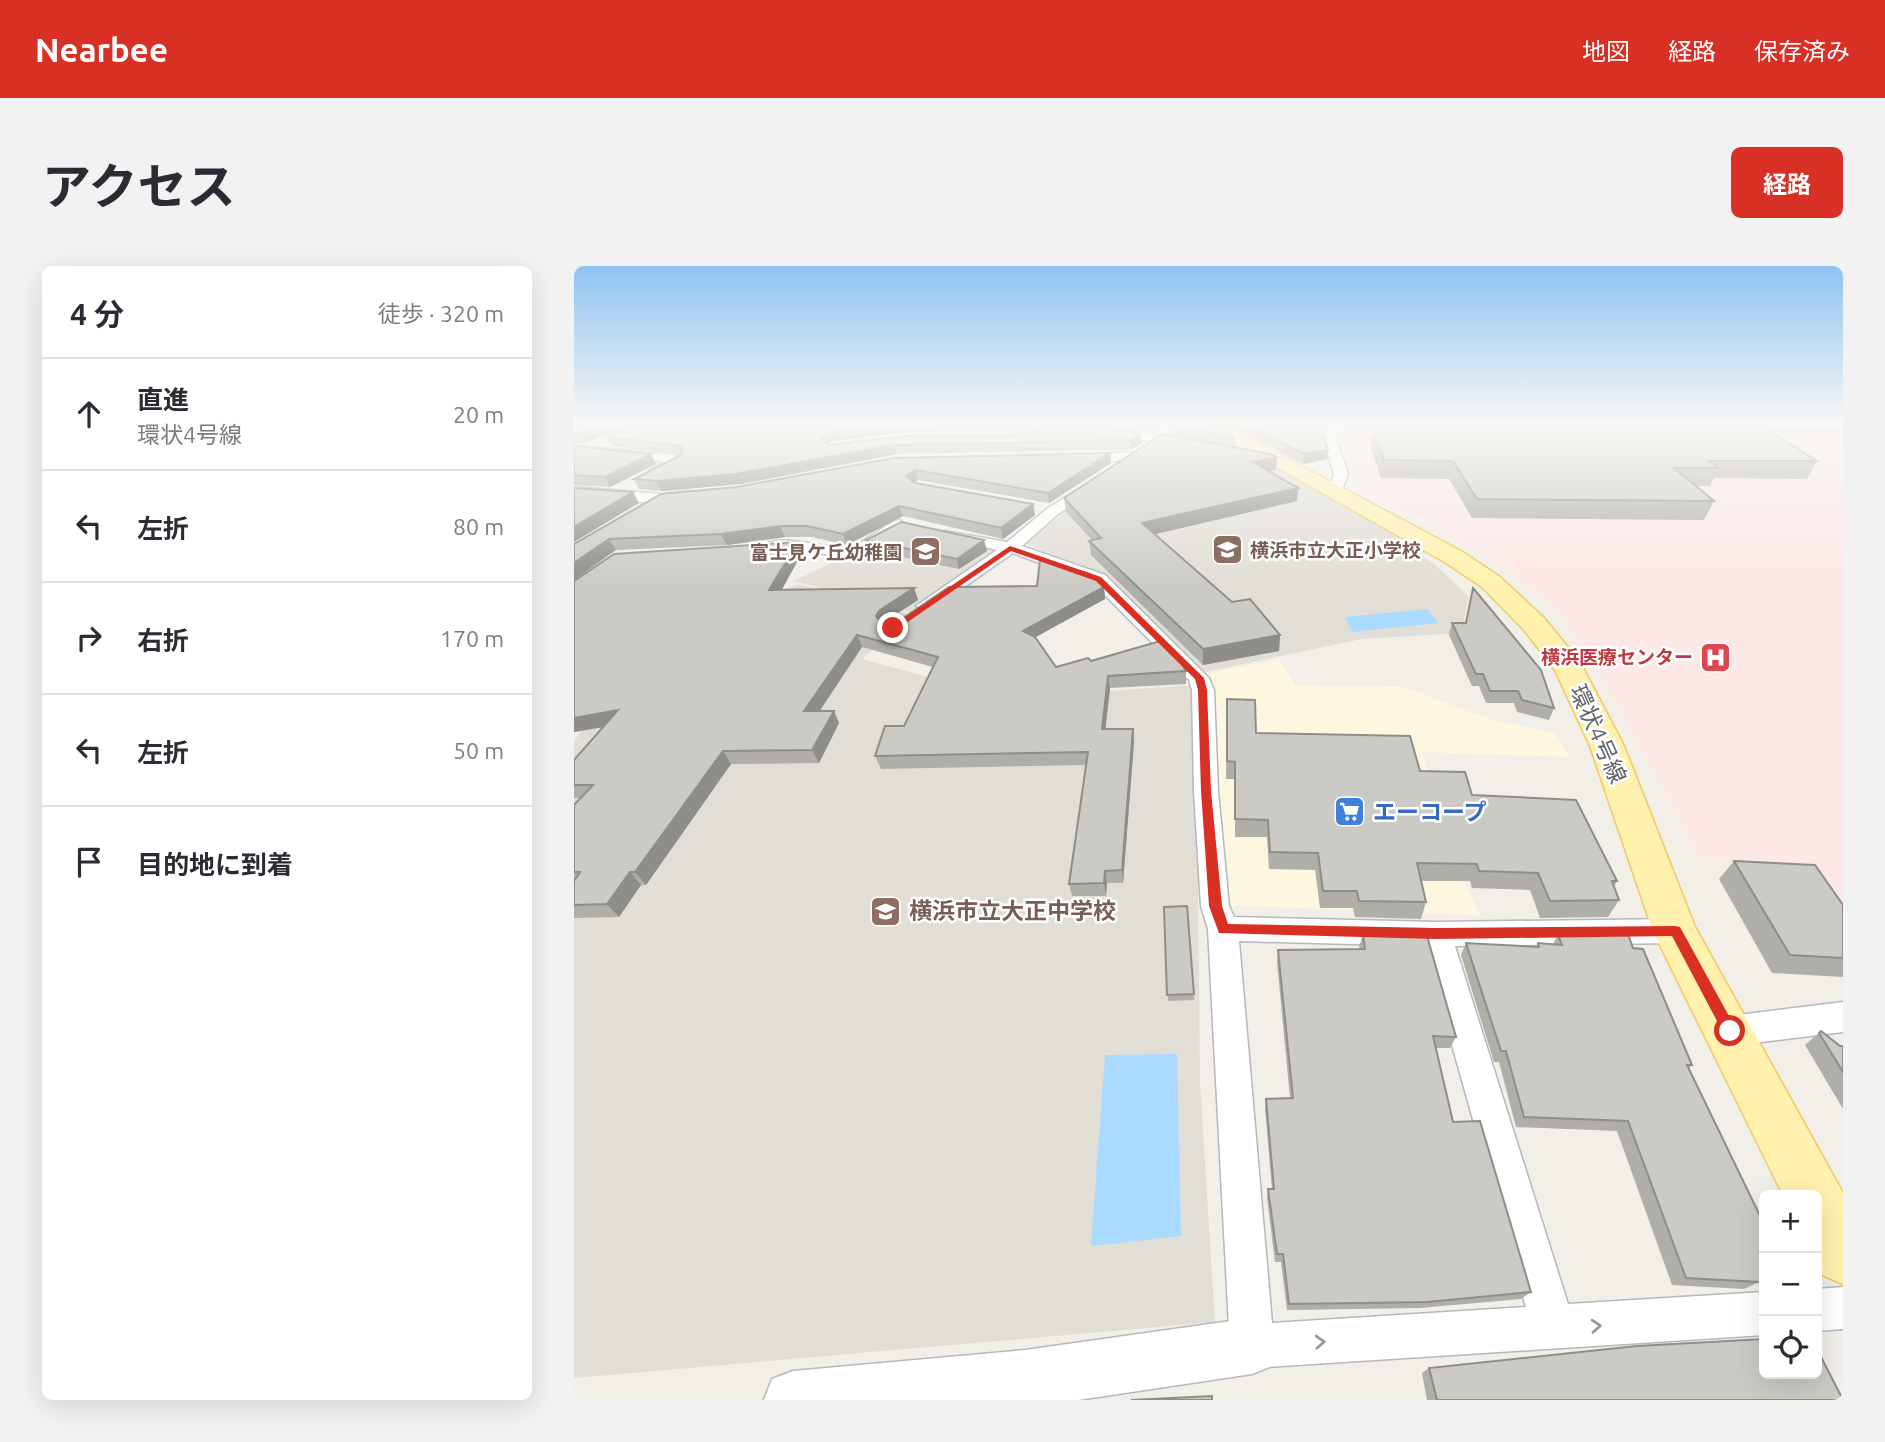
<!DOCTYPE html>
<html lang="ja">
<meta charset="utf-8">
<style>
body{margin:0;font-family:Ubuntu,"Noto Sans JP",sans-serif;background:#f2f2f3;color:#2b2b33}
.controls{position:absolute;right:21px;bottom:21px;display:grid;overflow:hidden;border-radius:10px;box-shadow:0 7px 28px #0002}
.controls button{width:63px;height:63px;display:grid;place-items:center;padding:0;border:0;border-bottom:2px solid #e1e1e2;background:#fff;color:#2b2b33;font:35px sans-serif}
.stop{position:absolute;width:21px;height:21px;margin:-16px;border:5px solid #d93025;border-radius:50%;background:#fff}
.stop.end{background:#d93025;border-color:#fff;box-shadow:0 2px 7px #0008}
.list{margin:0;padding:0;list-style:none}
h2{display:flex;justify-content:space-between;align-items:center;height:91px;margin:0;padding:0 28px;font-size:30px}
h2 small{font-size:23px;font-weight:400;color:#7c7c81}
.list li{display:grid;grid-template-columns:46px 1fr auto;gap:21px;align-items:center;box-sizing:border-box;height:112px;padding:0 28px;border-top:2px solid #e1e1e2}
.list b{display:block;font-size:26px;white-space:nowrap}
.list p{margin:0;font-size:23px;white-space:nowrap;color:#7c7c81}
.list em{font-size:23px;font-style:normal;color:#7c7c81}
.icon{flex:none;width:38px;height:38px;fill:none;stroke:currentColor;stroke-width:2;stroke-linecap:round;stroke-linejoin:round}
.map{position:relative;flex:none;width:1269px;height:1134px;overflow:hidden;border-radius:10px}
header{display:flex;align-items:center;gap:42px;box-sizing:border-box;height:98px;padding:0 35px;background:#d93025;color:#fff}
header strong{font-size:33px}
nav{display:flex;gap:38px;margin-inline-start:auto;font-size:24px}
.intro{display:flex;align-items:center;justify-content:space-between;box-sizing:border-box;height:168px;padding:0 42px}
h1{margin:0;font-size:49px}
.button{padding:18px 32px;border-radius:10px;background:#d93025;color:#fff;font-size:24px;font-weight:700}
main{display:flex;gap:42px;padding:0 42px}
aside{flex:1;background:#fff;border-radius:10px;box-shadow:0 7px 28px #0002}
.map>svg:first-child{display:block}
</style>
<header>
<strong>Nearbee</strong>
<nav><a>地図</a><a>経路</a><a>保存済み</a></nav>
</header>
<div class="intro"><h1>アクセス</h1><a class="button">経路</a></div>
<main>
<aside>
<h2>4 分<small>徒歩 · 320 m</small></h2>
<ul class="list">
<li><svg class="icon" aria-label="ahead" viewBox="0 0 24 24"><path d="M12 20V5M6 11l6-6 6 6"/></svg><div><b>直進</b><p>環状4号線</p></div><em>20 m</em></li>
<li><svg class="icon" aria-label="left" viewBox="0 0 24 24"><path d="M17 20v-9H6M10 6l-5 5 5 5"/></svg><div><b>左折</b></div><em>80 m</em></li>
<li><svg class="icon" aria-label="right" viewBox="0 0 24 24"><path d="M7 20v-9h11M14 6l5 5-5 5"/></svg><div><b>右折</b></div><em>170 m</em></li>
<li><svg class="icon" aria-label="left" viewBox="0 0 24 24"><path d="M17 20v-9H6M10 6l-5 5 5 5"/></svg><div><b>左折</b></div><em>50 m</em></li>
<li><svg class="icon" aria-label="arrive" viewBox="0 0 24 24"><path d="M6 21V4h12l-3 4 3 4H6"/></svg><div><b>目的地に到着</b></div></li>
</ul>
</aside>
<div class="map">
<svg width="1269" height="1134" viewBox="0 0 1269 1134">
<rect width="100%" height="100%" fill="#f1efe8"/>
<path fill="#fef7e0" d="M705,393L722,420L830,421L918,454L981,467L996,491L848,486L875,582L906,649L650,639L631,408Z"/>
<path fill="#e1ded6" d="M691,195L810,259L867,304L895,331L887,367L788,373L631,406L530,309L482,292L449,276L497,238Z
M324,265L428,283L336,346L220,315Z
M224,318L332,348L310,364L319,366L288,393L431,432L622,419L626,815L641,1056L0,1112V476L14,453L175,341Z"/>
<path fill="#fce8e6" d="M765,159H1269V671L1218,600L1127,594L1044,439L984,344L931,302L853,256L785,222Z"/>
<path fill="#aadaff" d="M854,343L864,357L778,366L771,351Z
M603,788L607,970L517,980L531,789Z"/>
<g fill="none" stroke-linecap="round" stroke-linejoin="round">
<defs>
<path id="minor" d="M300,159H317L267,179L260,187L249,184L259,173Z
M489,159H517L583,169L589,159H601L590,176L586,177Z
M745,159H757L774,208L766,229L754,226L760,208Z
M0,179L106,190L113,194L80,211L75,210V204L91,196L0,187Z
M564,186L570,190L569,193L503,197L496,193L503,189Z
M521,214L528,218L526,221L484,248L448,280L531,309L635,412L640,424L644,525L655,640L660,651L862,656L1101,653L1112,656L1116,665L1112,674L1101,677L881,680L994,1038L1190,1026V1069L678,1102L662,1096L656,1080L634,663L627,640L620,525L618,424L615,414L519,317L444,289L439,287L357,344L351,345L342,340L423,284L370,271V265L433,276L474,242ZM665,675L850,680L952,1041L698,1057Z
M0,221L88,228L117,225L124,229C106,245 25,231 0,229Z
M325,254L333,259L330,262L275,292L232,285L190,289L182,284C202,263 248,284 272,281C290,280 307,259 325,254Z
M1269,736V766L1156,780L1144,776L1139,765L1144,754L1156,750Z
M1269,1021V1063L1243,1065V1023Z"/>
<path id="tertiary" d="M678,1052L698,1060L706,1080L698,1100L678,1108L504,1134H190L198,1113L219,1105L451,1084Z"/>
<path id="primary" d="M628,159H650L887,285L926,311L970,352L1006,396L1050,480L1121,661L1269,927V1018L1248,1009L1243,999V929H1209L1079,665L1016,480L981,404L950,364L908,321L869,295Z"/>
</defs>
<use href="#minor" stroke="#b5b8bc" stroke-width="3"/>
<use href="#tertiary" stroke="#b5b8bc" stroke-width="3"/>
<use href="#primary" stroke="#f2c960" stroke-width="3"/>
<use href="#minor" fill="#fff" fill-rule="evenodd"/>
<use href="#tertiary" fill="#fff" fill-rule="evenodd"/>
<use href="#primary" fill="#fff2af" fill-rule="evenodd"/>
</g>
<path fill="#afaea9" d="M0,159L11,177H0Z
M60,159H473L444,165L334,166L258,175L254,178L442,169L485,159L568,177L557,183L323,188L167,218L88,225L65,223L60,213L107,189L39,180L33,171Z
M533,159H589L581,166Z
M595,159H640L661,171V181L597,169V160Z
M655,159H746L753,193L729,198Z
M815,159H1269V166H1196L1243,195L1233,213L1140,212L1136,220H1122L1140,235L1130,254L898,252L875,213L807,212L796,180L798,163H817Z
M0,180L77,188L82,198L36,221L0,219Z
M536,187L537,197L475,237L344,214L340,217L459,238L461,249L429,273L329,250L273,279L238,271H211L153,279L42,284L0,278L87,228Z
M702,204L695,205L724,222L723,235L581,268L658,336L706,369L705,385L629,399L517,289L515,275L518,274L492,246L490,232Z
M292,274L413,285L385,303L295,284Z
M228,287L207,324L340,322L344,334L310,356H323L530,321L531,333L461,371L482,401L517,395L612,405V418L536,422L531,463H559L560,476L549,617H533L532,630H498L495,618L512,499L307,503L301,490L330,460L359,401L288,381L245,445H260L265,457L245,497L157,498L72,619H67L45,651L0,652V539L7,532H0V494L29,461L0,466V315Z
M899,322L980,442L975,454L943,446L940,437H912L905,420H898L875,369L878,357H891Z
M653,433L682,467L846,505L898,529L1043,615L1040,620L1045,634L1034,651L966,652L956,624L898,622L896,615H847L852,636L847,653L781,651L779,642H746L741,604L695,603L693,571H661V513H652Z
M1160,595L1269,639V711L1198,707L1145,613Z
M613,640L620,734L594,735L590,641Z
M789,668L882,771L876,782H862L879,856L957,1026L947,1033L846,1042L713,1044L707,996H701L693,932L694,923H698L691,843L692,833L716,832L703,696L704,684L786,683L785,681Z
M984,669L1059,682L1118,799L1115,802L1190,1014L1170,1023L1098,1019L1043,865L942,861L925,796H920L887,689L892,677L962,680L964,677L979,678Z
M1247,765L1266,780H1269V843L1231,779Z
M855,1102L1269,1134H853L848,1107Z"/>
<path fill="#8f8d8a" d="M28,159H56L11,177L5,168Z
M317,159H332L334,166L258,175L250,183L246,173L254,166Z
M443,159H473L444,165Z
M581,159H589L581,166Z
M567,167L568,177L557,183V174Z
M320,179L323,188L167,218L88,225L83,215Z
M754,184L753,193L729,198L730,188Z
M536,187L537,197L475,237L474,227Z
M77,188L82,198L36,221L31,211Z
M703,191L702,204L678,209L679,196Z
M342,204L344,214L335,220L332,210Z
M724,222L723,235L569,271L568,257Z
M59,226L65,237L0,276V261Z
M459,238L461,249L429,273L427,262Z
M325,240L329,250L273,279L269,268Z
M206,260L211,271L153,279L147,268Z
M35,273L42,284L0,314V297Z
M410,274L413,285L385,303L383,293Z
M224,276L228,287L201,336L195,324Z
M530,321L531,333L451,377L449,365Z
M340,322L344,334L310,356L306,362L302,350L306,344Z
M283,369L288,381L237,458L230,445Z
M706,369L705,385L629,399V383Z
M534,410L536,422L530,476L528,463Z
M44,444L53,457L0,466V452Z
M260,445L265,457L245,497L238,484Z
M559,463L560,476L549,617L548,604Z
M149,485L157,498L72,619L61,606Z
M531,605L533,617L532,630L530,617Z
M56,606L67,619L45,651L33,638Z"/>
<path fill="#cccac5" stroke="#8f8d8a" stroke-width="2" d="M0,159H28L5,168H0Z
M60,159H317L254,166L246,173L255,179L332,170L442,169L485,159H511L567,167L557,174L320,179L162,208L83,215L60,213L107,189L108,180L33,171Z
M597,159H640L661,171L597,160Z
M673,159H746L754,184L730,188Z
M825,159H1185L1243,195H1135L1145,202H1100L1140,235L903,233L879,195L810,194L798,163H827Z
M588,168L696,188L703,191L679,196L724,222L568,257L658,336L676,333L706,369L629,383L515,275L527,272L490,232Z
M0,180L77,188L31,211L0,209Z
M536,187L474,227L342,204L332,210L341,217L459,238L427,262L325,240L269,268L233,260H206L147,268L35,273L0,297V278L87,228L163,221L320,192Z
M0,222L59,226L0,261Z
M327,256L410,274L383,293L292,274Z
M224,276L195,324L340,322L306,344L302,350L308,357L323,356L375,321L463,320L466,294L516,308L530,321L449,365L461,371L482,401L514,392L517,395L586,375L605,393L612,405L534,410L528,463H559L548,604L531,605L530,617L495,618L514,486L301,490L311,460H330L364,391L283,369L230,445H260L238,484L149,485L61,606H56L33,638L0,639V615L6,606H0V539L19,519H0V494L44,444L0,452V315L40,288Z
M899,322L967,404L980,442L948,434L944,425H916L909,408H902L878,357H892Z
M653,433L681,434L682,467L836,470L846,505L891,506L898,529L1002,534L1043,615H1038L1045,634L976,635L964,607L905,605L903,598L843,597L852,636L785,635L783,625H749L744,587L696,586L694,554L661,553V496L653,495Z
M1160,595L1241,599L1269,639V692L1216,689Z
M613,640L620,728L593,729L590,641Z
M789,668L853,670L882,771L859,770L879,856L906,855L957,1026L853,1036L715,1038L709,988H703L694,923H700L692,833L719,832L704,684L791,683Z
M1054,668L1059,682L1069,683L1118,799H1113L1190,958V1014L1186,1016L1112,1012L1054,855L950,851L932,785H927L892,677L965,681L964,677L988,679L984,669Z
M1247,765L1266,780H1269V806L1245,767Z
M1190,1073V1108H1243V1083L1269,1134H863L855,1102L1063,1080Z
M638,1130V1134H557Z"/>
<defs><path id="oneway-chevron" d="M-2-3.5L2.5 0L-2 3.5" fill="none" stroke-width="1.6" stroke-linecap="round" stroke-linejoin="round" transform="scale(1.75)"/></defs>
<g stroke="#979a9d">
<use href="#oneway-chevron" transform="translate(1022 1060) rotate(-4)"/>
<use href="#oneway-chevron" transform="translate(746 1076) rotate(-3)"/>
</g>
<linearGradient id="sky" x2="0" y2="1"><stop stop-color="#8fc3f1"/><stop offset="0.5" stop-color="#f9f8f5"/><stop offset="1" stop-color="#f9f8f5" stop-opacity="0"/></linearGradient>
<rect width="1269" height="318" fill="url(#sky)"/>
<path fill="#d93025" d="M436,280L527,311L630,412L633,424L637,525L648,640L654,658L862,662L1101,660L1106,661L1161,761V770H1151L1098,670L862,673L645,667L635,640L627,525L624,424L621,413L522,315L437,285L322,364L315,362Z"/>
<defs>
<symbol id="school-square" viewBox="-11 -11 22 22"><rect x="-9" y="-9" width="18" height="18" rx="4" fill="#8d6e63" stroke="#fff"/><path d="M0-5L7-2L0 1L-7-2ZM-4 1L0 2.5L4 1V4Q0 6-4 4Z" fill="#fff"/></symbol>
<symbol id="hospital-square" viewBox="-11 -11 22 22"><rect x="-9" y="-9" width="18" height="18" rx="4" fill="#e0444e" stroke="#fff"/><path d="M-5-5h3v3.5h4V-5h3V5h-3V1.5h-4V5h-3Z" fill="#fff"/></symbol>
<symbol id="supermarket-square" viewBox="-11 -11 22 22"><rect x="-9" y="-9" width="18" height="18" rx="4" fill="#3f7fe0" stroke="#fff"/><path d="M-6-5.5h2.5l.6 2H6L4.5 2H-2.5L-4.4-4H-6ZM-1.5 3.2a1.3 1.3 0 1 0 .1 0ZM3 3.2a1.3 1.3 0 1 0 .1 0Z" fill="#fff"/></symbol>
</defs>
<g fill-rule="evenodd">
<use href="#school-square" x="636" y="266" width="35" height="35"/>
<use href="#school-square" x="334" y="268" width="35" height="35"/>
<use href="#hospital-square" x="1124" y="374" width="35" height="35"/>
<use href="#supermarket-square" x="758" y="528" width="35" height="35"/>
<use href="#school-square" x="294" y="628" width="35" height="35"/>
</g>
<g text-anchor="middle" stroke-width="5" stroke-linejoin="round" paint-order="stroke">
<g font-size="19" font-weight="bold" fill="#785e54" stroke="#fff" text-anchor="start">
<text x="676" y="291">横浜市立大正小学校</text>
<text x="328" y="293" text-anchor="end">富士見ケ丘幼稚園</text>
</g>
<g font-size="19" font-weight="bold" fill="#be3a42" stroke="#fff" text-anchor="end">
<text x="1119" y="398">横浜医療センター</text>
</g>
<g font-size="23" fill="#5f6368" stroke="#fff">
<text transform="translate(1024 468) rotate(66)" y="8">環状4号線</text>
</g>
<g font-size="23" font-weight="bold" fill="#366cbe" stroke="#fff" text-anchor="start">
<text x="799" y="554">エーコープ</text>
</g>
<g font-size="23" font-weight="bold" fill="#785e54" stroke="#fff" text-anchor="start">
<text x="335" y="653">横浜市立大正中学校</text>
</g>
</g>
</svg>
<div class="controls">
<button>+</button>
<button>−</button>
<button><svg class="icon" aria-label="locate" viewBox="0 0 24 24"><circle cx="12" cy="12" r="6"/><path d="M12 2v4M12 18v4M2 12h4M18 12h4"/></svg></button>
</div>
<div class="stop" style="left:1156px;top:765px"></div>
<div class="stop end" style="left:319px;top:362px"></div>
</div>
</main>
